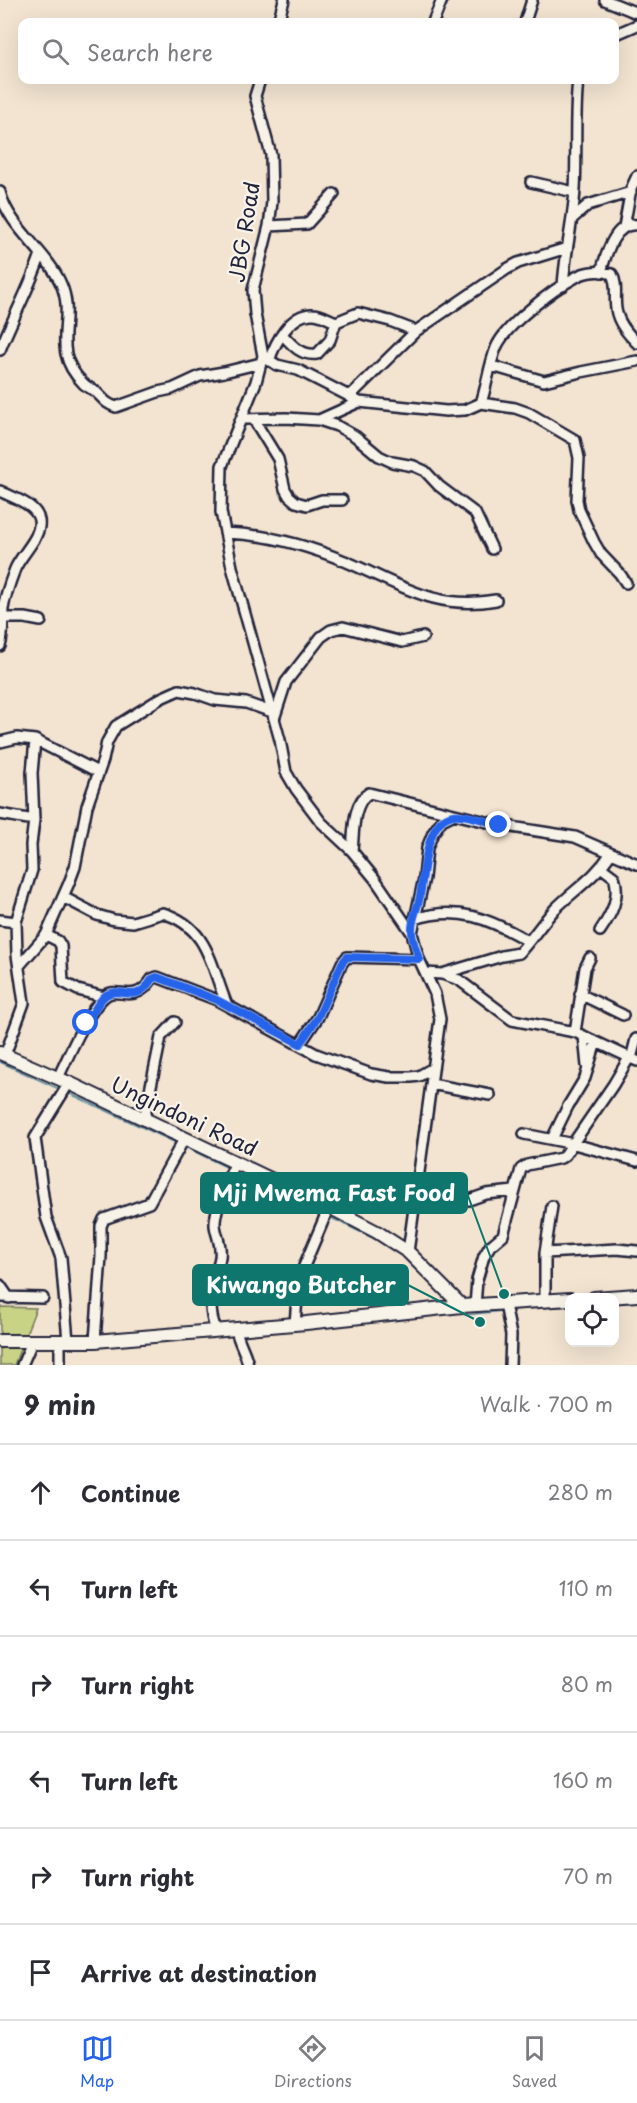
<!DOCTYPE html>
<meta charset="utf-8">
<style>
body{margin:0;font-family:"Playpen Sans",sans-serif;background:#f2f2f3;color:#2b2b33}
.controls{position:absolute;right:18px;bottom:18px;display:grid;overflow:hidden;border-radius:12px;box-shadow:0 6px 24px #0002}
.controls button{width:54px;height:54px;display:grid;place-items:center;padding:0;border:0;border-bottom:2px solid #e1e1e2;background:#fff;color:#2b2b33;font:30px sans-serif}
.stop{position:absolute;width:18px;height:18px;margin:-14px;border:4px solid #2563eb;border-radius:50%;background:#fff}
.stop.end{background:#2563eb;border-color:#fff;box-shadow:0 2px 6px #0008}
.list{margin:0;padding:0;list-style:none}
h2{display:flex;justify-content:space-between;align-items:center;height:78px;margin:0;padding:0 24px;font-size:26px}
h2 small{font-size:20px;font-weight:400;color:#7c7c81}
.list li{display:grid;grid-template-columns:39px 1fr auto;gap:18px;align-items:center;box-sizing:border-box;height:96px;padding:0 24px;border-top:2px solid #e1e1e2}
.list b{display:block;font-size:22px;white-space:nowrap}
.list em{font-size:20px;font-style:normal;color:#7c7c81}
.icon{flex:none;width:33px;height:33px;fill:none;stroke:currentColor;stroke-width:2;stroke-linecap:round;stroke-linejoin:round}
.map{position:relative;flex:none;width:637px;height:1365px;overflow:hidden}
.search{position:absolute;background:#fff;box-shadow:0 6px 24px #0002;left:18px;right:18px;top:18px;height:66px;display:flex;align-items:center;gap:15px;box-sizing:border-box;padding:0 21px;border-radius:12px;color:#7c7c81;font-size:22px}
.sheet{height:654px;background:#fff}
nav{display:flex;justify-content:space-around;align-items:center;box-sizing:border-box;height:84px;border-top:2px solid #e1e1e2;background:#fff;font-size:16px;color:#7c7c81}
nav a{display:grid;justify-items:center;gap:3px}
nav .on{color:#2563eb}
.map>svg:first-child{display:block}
</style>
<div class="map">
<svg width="637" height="1365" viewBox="0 0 637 1365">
<rect width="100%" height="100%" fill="#f3e4d1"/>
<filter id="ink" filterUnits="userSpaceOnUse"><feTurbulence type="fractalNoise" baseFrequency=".0167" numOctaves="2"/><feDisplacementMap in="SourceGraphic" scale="12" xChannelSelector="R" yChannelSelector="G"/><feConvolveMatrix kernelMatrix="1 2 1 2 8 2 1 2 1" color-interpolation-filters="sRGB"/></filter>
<g filter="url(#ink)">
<path fill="#c8d386" stroke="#757a60" stroke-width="1.5" d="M0,1307L36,1308L14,1365H0Z"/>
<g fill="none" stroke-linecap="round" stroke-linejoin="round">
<path stroke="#608fa2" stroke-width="1.5" d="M0,1062L59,1089
M66,1092L176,1143
M183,1146L228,1168
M235,1171L322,1214
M329,1217L387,1245
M444,1280L464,1300
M572,1294L591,1293
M614,1303L637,1302
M511,1310L570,1306
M465,1315L503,1311"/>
<defs>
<path id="minor" d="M605,0L637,13
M278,22L284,0
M433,22L442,0
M525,22L532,0
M614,35L637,25
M260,80L255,96L271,155L272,202L269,226L253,290L255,314L263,356L261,363L256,382L222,466L221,512L232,567L280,740L286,772L296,789L321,822L352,851L375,879L412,933L419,959L435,994L440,1019L408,1252
M531,182L574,192
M0,192C9,228 46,250 61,284C77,320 48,348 83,383C86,387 91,388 95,391C103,398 104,403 116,407L158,392L172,389L200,376L224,372L261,363
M573,218L588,205L631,192
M269,226L307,224L334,194
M624,227L631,189L637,176
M601,272C606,255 614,222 637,225
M563,286C565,253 573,222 575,190C577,153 574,116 578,80
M282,334C292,345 301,356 317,354L330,340L336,322
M0,350C13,317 30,287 41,254
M263,356L277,365L298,370L347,395L353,393L416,331L507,269L518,263L567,248
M269,361C275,343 290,313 313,314C321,314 328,319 336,322L358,313L390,321L416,331
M492,366L544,381L581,372L637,361
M347,395L359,402L446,411L465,410L481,403C487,385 489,366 496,348C505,325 554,289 576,277C586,271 601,270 612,274C618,285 614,297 616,309C618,323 628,334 637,343
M481,403L515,408L529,413L575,440L579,458L577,500L579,510L594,542L601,554L620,574L626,583
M241,419L286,418L319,420L337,426L355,436L379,456L392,462L414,466L425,471L439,486L475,513L492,549
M254,420L278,459L285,489L289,496L296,502L307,505L322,500H342
M319,420L359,402
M0,491C13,498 36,504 39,520C42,537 21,554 15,569C10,582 5,596 3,609C2,621 4,634 0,646
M225,533C266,534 309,546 347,562C399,584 435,611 496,600
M3,618H25L41,621
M274,719L286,682L321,637L331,630L343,627L402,642L423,637
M0,742L17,738L35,740L98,772
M0,814L34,820
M352,851C354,833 352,803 369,793L499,825L575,837L637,864
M63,897L97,915L114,920L133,922L163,913C209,927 211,967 227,1005
M414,919C458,905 490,919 528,941
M0,920L16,922
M600,931C611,915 621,897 614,877L602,868
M412,933L424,878L427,848L433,833L442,820L454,814
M46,935L58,941L61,946L63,982L78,990L104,997
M19,966L46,935L69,883L75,867L87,806L103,760L107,742L116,726L161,698L179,690L195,693L215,700L246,703L272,712
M426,973L442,974L459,980L512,1020L575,1032L637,1061
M442,974L502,956L519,953C532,939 542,923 555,909C574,890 596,877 611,853
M580,994L623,1015
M575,1032L585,968L590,958
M584,1036L587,1066
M300,1044L318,1017L342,963L347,957L419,959
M5,1055L24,1003L17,955L16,922L32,870L31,845L34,820L32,773L35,740
M631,1059L636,1039
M58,1078C68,1057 87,1012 104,997C117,984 134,1007 152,979L157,977L217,1000L316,1054L371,1074L389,1077H411L419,1076L433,1068
M431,1084L490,1095
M144,1120L161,1037L175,1022
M524,1134L574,1144L637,1161
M552,1139L568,1106L585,1078L596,1042
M414,1196L469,1200L486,1194L514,1191
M545,1253L617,1249L637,1251
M0,1285L9,1298
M0,1297L43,1298
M545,1300V1253L552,1206
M505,1304L511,1335L510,1365
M475,1306L477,1280L484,1256L490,1246L503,1235L521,1169L527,1165L561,1158L565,1155L613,1085L629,1058
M295,1324L298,1285L302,1271L329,1207
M236,1329C238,1342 246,1352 248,1365
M216,1330C205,1303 215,1283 220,1257C222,1244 216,1236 215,1225C214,1211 229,1175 236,1163
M68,1341L61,1258L46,1217L35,1138L69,1083
M95,1341L101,1256V1226L104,1219L149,1203L184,1139
M60,1342V1365
M22,1365L32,1342"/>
<path id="major" d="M0,1053L69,1083L329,1207L377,1232L408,1252L462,1306
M594,1298L637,1295
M0,1341H95L306,1323L462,1306L570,1299"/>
</defs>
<use href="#minor" stroke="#22223b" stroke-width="14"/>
<use href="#major" stroke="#22223b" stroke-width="16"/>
<use href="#minor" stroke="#f7f3e8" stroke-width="9"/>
<use href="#major" stroke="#f7f3e8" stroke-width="12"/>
</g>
</g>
<g fill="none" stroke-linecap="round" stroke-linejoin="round" filter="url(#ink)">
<path stroke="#2563eb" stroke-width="8" d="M86,1023C92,1015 98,1001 106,995C122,985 135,1007 152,979L157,977L217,1000L300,1044L318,1017L342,963L347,957L419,959C417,951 412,941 412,932C411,920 418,908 420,896C424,875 425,818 454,815C465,813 488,822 499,825"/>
</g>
<g text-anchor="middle" stroke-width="4.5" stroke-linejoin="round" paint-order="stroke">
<g font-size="21" fill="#22223b" stroke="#f7f3e8">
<text transform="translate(245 232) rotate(-81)" y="7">JBG Road</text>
<text transform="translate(184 1117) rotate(25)" y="7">Ungindoni Road</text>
</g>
</g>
<path fill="none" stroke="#0f766e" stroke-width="2" d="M504 1294L467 1193M480 1322L408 1285"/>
<g fill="#0f766e" stroke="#f7f3e8" stroke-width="2">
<circle cx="504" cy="1294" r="6"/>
<circle cx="480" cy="1322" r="6"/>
</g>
<g fill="#0f766e" stroke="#0f766e" stroke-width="2">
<rect x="201" y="1173" width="266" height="40" rx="6"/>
<rect x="193" y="1265" width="215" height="40" rx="6"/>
</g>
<g font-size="22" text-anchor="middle" font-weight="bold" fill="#fff">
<text x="334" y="1201">Mji Mwema Fast Food</text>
<text x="301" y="1293">Kiwango Butcher</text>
</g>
</svg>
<div class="controls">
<button><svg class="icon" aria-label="locate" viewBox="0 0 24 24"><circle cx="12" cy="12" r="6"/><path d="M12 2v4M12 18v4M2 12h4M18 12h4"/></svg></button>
</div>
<div class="stop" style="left:86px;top:1023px"></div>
<div class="stop end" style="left:499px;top:825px"></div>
<div class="search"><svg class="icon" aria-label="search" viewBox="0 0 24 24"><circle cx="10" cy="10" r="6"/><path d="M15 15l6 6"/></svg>Search here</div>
</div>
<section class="sheet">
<h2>9 min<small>Walk · 700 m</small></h2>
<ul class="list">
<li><svg class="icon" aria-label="ahead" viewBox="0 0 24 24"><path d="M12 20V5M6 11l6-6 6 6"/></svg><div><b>Continue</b></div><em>280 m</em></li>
<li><svg class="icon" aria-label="left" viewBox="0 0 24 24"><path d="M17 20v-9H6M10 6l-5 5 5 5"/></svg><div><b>Turn left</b></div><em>110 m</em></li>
<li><svg class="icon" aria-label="right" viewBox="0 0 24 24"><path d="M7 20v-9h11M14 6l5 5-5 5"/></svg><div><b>Turn right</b></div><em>80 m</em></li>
<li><svg class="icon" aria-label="left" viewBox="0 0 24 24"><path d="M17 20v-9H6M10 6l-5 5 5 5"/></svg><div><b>Turn left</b></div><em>160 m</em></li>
<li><svg class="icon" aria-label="right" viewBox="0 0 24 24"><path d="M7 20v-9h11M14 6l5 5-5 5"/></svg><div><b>Turn right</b></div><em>70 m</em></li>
<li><svg class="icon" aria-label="arrive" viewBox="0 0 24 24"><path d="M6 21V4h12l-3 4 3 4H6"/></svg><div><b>Arrive at destination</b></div></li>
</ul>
</section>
<nav>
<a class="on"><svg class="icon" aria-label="map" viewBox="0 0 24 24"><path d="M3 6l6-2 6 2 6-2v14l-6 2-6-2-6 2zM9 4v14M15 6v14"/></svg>Map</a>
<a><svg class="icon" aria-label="directions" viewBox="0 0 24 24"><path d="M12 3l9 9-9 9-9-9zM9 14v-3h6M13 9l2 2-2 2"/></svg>Directions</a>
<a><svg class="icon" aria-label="saved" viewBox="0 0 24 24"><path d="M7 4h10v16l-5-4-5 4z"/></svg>Saved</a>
</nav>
